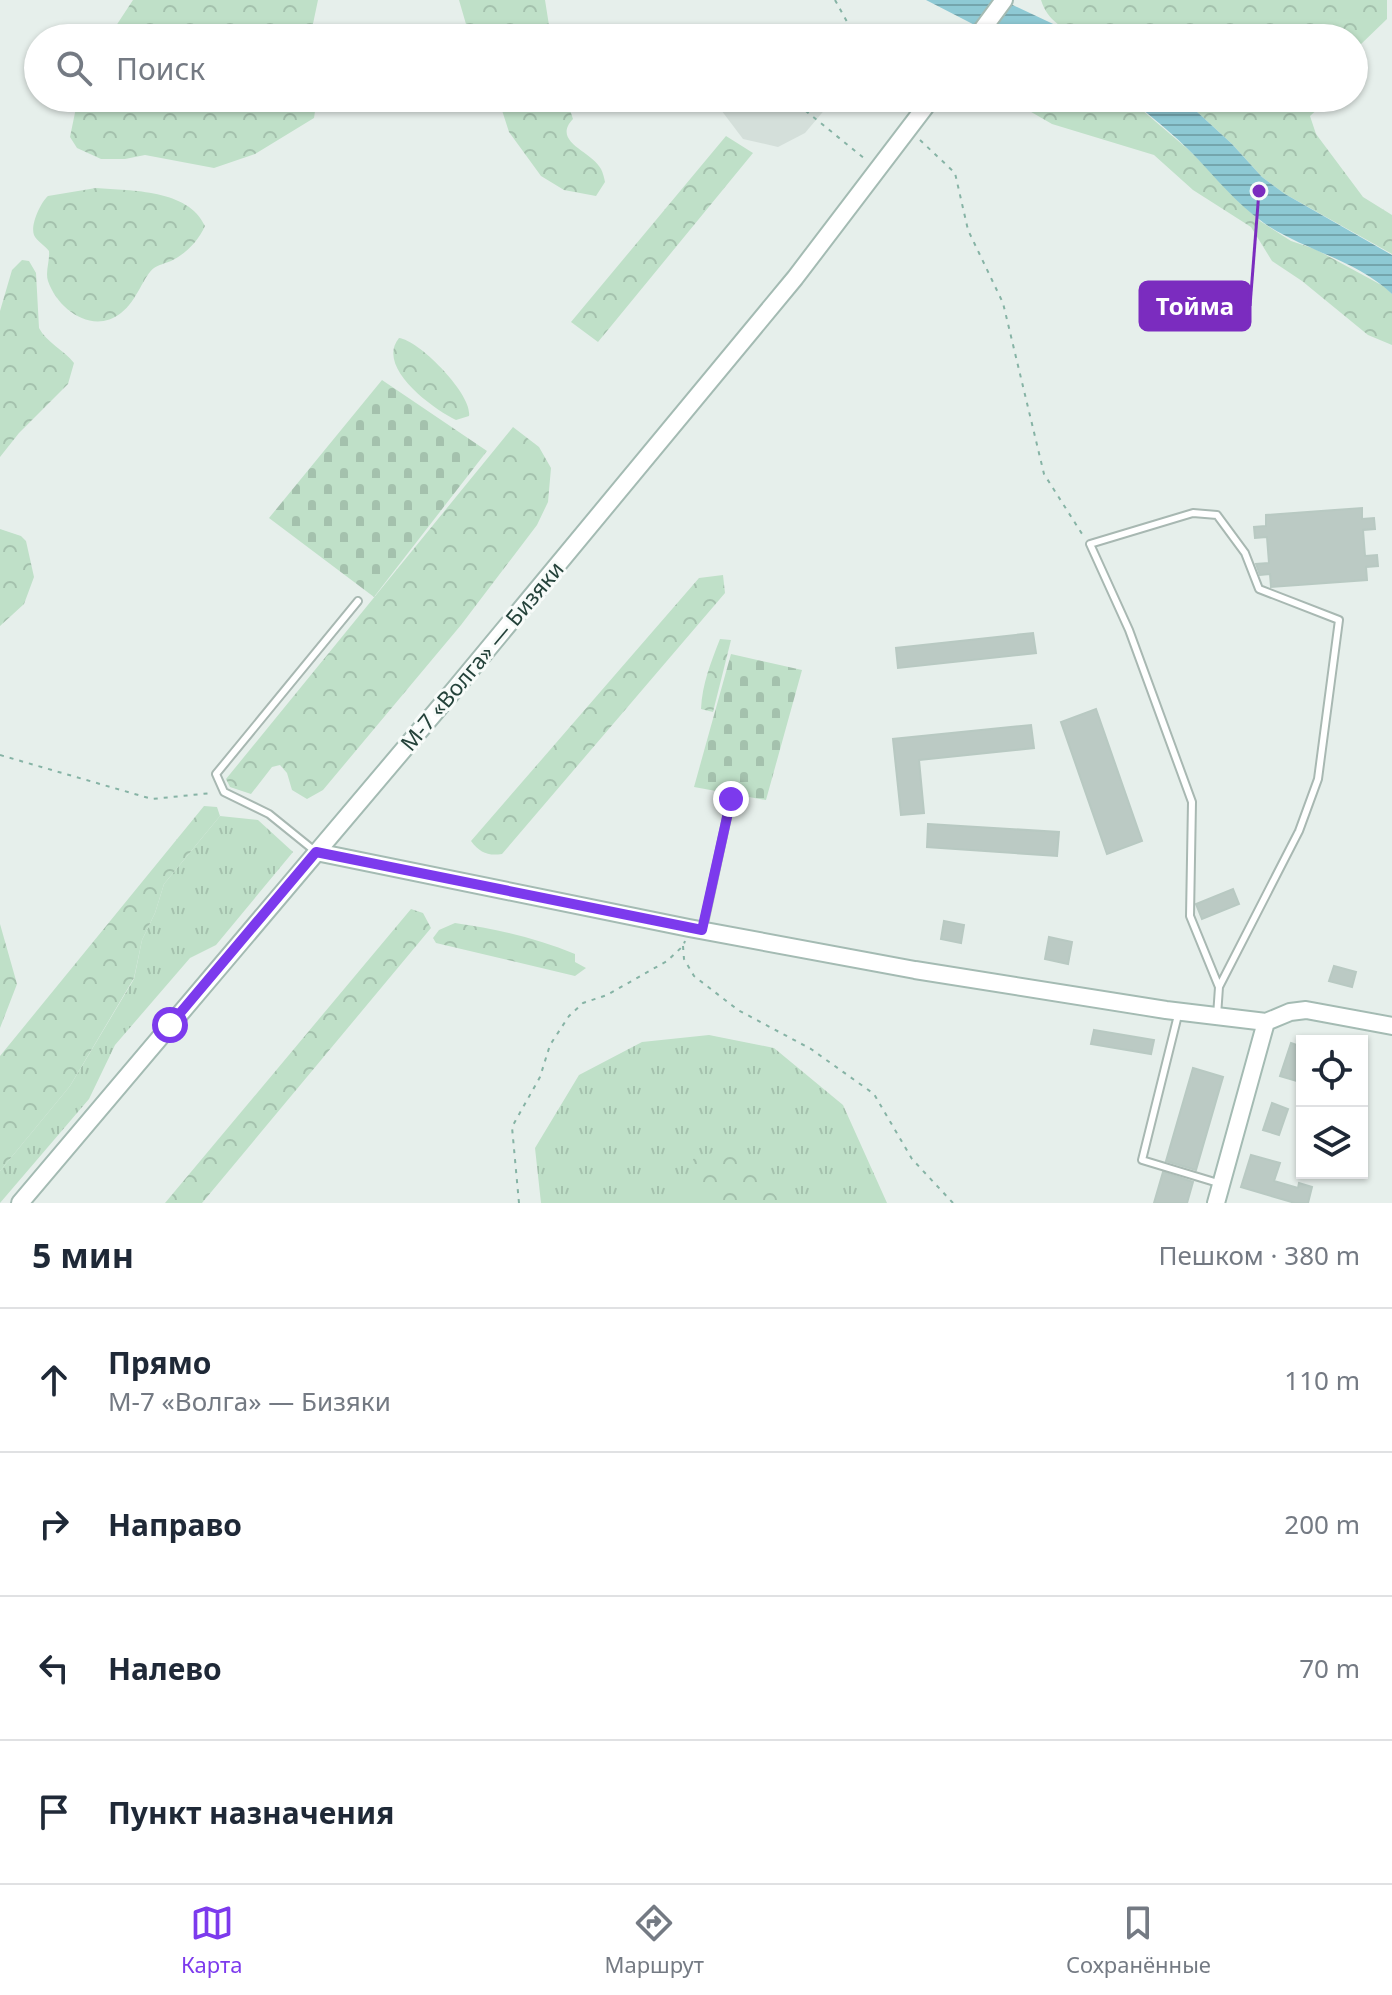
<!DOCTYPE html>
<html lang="ru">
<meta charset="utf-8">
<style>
body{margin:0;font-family:"Noto Sans",sans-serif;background:#f6f6f7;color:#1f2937}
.controls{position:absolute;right:24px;bottom:24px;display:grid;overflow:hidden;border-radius:0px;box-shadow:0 2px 6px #0004}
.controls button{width:72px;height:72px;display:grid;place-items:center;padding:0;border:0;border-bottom:2px solid #e0e1e3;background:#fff;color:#1f2937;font:40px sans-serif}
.stop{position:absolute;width:24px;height:24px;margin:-18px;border:6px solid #7c3aed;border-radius:50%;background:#fff}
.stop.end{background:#7c3aed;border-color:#fff;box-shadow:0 2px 8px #0008}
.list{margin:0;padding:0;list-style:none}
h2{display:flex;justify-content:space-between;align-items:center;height:104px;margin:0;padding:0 32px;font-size:34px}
h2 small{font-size:26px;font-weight:400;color:#747a83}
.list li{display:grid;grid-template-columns:52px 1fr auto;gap:24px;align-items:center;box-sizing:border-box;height:144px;padding:0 32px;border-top:2px solid #e0e1e3}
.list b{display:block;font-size:30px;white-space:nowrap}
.list p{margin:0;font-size:26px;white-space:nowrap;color:#747a83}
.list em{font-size:26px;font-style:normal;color:#747a83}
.icon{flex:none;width:44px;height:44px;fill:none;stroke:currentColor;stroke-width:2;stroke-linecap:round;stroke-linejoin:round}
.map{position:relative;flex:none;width:1392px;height:1203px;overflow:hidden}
.search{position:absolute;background:#fff;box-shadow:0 2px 6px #0004;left:24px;right:24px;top:24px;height:88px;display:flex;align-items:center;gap:20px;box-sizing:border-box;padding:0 28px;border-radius:44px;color:#747a83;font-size:30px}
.sheet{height:680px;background:#fff}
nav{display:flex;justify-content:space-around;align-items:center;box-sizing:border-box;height:112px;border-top:2px solid #e0e1e3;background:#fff;font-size:22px;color:#747a83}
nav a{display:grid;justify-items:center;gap:4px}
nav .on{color:#7c3aed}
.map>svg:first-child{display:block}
</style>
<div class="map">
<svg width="1392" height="1203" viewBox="0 0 1392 1203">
<defs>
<pattern id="grass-tufts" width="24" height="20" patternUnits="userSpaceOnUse" patternTransform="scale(2)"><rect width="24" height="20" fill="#bfe0c8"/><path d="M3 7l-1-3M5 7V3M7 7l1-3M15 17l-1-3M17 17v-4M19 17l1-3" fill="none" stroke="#a4c1ad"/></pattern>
<pattern id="forest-crowns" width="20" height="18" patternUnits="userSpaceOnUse" patternTransform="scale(2)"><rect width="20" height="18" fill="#bfe0c8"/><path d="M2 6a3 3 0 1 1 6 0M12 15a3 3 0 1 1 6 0" fill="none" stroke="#a4c1ad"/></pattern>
<pattern id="cemetery-stones" width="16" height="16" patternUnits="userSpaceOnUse" patternTransform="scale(2)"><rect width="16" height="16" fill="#bfe0c8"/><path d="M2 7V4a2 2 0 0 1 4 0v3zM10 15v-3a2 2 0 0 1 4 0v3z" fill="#a4c1ad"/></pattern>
<pattern id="water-rules" width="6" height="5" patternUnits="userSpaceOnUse" patternTransform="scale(2)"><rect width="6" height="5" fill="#8ec9d4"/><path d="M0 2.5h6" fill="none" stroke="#74a5ad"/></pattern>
</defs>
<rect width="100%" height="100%" fill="#e6efeb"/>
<path fill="#d4dfda" d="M712,98H828L827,107L805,133L778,147L743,139Z"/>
<path fill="url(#grass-tufts)" d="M220,816L258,820L293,852L216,945L190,958L115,1045L89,1099L0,1203V1171L70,1086L134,979L142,940L155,913L164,884Z
M709,1035L774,1048L843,1105L887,1203H541L535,1148L579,1075L642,1042Z"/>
<path fill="url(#forest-crowns)" d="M133,0H318L310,38H108Z
M459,0H545L551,38H470Z
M1041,0H1387V19L1359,46L1354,67V38H1083C1063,28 1048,22 1041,0Z
M78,98H317L314,118L255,154L214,168L145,155L125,159H101L77,148L70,137Z
M498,98H566L573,119C551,142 592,151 601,169C603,173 604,177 605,182L596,196L564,190L541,176L509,132Z
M1007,98H1128L1190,151L1260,221L1291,241L1315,249L1385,287L1392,294V345L1368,335L1302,281L1272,261L1251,227L1193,190L1154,155L1052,124Z
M1182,98H1342L1321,106L1310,116L1316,134L1363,197L1392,215V254L1285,194L1262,177L1232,144Z
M726,136L753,153L598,342L571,322Z
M96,188C132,191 188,189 205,226C198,241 187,253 171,261C166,263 158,265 154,268C144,275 137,301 121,313C93,335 58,310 48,281C45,272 50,261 49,251C45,246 36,240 34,235C30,225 41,202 48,196Z
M22,260L29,261L36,273L39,328C46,342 64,350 74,363L68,384L19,433L0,457V311L12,270Z
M399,338C419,340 473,395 469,416L456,420C433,409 375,367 399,338Z
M513,427L539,447L551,468L548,502L537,525L461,625L323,790L307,799L292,790L287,773L280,765L272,767L251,794L230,787L226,779Z
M0,529L21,536L26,541L34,577L24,604L0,626Z
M723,575L725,593L502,854C488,856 480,853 471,841L699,578Z
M720,639L731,640L713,712L701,709C702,684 711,662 720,639Z
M204,806L217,807L220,816L164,884L155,913L142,940L134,978L70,1086L0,1171V1056Z
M411,909L423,913L431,928L202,1203H165Z
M455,923C497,929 536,938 575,954V962L586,968L575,976L436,943L433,938L439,930Z
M0,924L17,984L0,1028Z
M728,1148L758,1173L781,1203H698L693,1159Z"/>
<path fill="url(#cemetery-stones)" d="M382,380L487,451L374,597L269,518Z
M731,654L802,670L766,800L694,787Z"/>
<path fill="url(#water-rules)" d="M926,0H1002L1083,38H1000Z
M1128,98H1182L1232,144L1262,177L1285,194L1392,255V294C1357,260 1303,250 1264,223C1237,204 1215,177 1193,154C1173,134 1151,116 1128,98Z"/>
<path fill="#bbcac4" stroke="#b8c9c2" stroke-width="2" d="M1362,508V519L1374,518L1375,529L1363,530L1365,556L1377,555L1378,566L1366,567L1367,580L1271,587L1270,574L1260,575L1256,564L1269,563L1267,537L1255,538L1254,527L1266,526V515Z
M1033,633L1036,653L898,668L896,648Z
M1096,709L1142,841L1107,854L1061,722Z
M1031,725L1034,748L919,760L924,813L901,815L893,739Z
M928,824L1059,832L1057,856L927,847Z
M1233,889L1239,904L1202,919L1196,904Z
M944,921L964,925L961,943L941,939Z
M1049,937L1072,942L1068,964L1045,959Z
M1334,966L1356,972L1352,987L1329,981Z
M1094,1030L1154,1040L1151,1054L1091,1044Z
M1291,1043L1302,1047V1068L1297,1081L1280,1076Z
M1193,1068L1223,1077L1196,1170L1166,1161Z
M1272,1103L1288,1109L1279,1135L1263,1130Z
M1251,1155L1280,1163L1274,1181L1298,1188L1299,1183L1312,1187L1308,1203H1295L1241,1187Z
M1163,1172L1193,1182L1187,1203H1154Z"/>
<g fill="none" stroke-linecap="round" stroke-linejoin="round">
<defs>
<path id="lane" d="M316,852L269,814L224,792L216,774L358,601
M703,928L731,799
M1178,1015L1142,1160L1218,1183
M1217,1016L1219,987L1190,916L1192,802L1129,630L1090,544L1193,513L1217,515L1245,553L1259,589L1339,620L1318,779L1299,831L1219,987"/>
<path id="secondary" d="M976,38L1004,0
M316,852L689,928L915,970L1166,1010L1266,1022L1290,1012L1306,1010L1392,1026
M20,1203L454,690L795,278L932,98
M1216,1203L1266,1022"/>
</defs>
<use href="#lane" stroke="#a8b8b2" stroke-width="10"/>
<use href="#secondary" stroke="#a4bbb3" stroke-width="20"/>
<path stroke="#86b3a5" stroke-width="2" stroke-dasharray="4 6" stroke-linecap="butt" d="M835,0L856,38
M790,98L865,159
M889,98L898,114
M920,140L955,173L968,230L1003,303L1044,474L1084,537
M0,755L152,799L212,793
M683,946L684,959L694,976L738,1010L811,1049L874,1094L912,1159L953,1203
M519,1203L512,1127L540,1077L550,1045L569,1016L583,1003L607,995L667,961L683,946L685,941"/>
<use href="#lane" stroke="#fff" stroke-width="6"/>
<use href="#secondary" stroke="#fff" stroke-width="16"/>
</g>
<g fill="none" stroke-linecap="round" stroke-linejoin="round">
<path stroke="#7c3aed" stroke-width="10" d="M170,1025L316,852L702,930L731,799"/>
</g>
<g text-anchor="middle" stroke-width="6" stroke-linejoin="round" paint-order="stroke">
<g font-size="22" fill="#24423a" stroke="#f7fbf9">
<text transform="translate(482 656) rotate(-50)" y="8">М-7 «Волга» — Бизяки</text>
</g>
</g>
<path fill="none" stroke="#7b2cbf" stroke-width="3" d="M1259 191L1250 306"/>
<circle fill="#7b2cbf" stroke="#f7fbf9" stroke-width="3" cx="1259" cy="191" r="8"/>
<rect fill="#7b2cbf" stroke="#7b2cbf" stroke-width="3" x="1140" y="282" width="110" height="48" rx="8"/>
<g font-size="24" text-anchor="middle" font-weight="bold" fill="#fff">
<text x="1195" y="315">Тойма</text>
</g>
</svg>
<div class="controls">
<button><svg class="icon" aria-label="locate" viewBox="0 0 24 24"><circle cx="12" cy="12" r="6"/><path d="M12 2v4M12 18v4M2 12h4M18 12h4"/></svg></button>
<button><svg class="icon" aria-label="layers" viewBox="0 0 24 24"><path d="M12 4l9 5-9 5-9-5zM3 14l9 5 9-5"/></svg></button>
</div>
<div class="stop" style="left:170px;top:1025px"></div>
<div class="stop end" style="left:731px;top:799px"></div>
<div class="search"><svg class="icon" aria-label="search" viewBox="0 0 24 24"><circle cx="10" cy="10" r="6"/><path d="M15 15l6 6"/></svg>Поиск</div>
</div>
<section class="sheet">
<h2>5 мин<small>Пешком · 380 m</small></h2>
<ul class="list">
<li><svg class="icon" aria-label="ahead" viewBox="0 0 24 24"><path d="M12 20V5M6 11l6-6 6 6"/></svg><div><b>Прямо</b><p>М-7 «Волга» — Бизяки</p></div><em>110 m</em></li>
<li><svg class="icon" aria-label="right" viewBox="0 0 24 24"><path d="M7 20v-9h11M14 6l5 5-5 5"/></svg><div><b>Направо</b></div><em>200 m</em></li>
<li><svg class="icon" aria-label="left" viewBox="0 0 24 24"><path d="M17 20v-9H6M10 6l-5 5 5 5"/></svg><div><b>Налево</b></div><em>70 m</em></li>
<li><svg class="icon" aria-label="arrive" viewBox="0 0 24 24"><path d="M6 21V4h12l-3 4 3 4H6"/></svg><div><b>Пункт назначения</b></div></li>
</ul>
</section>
<nav>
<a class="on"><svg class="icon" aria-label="map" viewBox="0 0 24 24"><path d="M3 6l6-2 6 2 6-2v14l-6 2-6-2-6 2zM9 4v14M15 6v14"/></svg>Карта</a>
<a><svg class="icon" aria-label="directions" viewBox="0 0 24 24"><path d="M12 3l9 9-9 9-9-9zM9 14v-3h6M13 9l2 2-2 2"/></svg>Маршрут</a>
<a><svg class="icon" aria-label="saved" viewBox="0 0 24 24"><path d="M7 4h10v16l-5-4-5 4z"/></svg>Сохранённые</a>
</nav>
